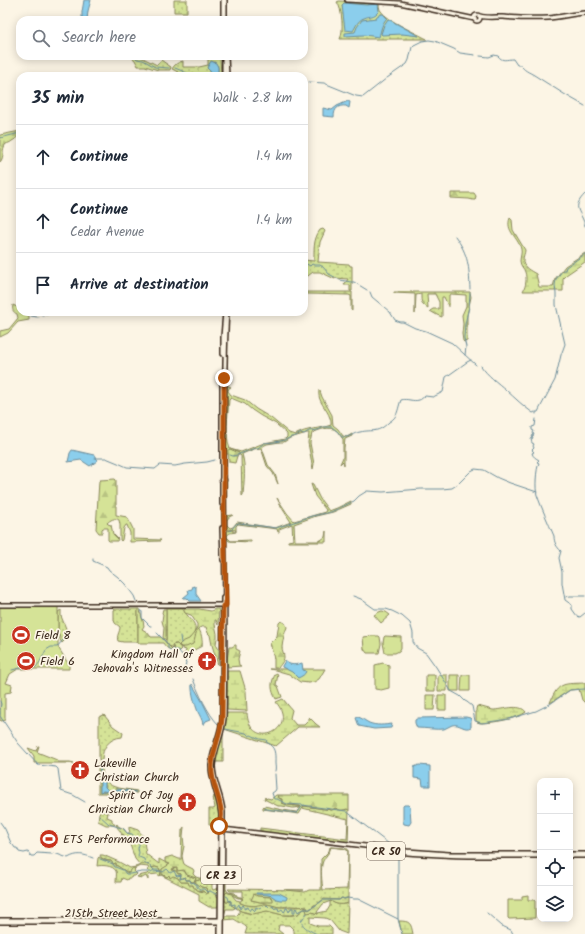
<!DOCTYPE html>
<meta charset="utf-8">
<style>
body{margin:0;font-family:Kalam,sans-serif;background:#f6f6f7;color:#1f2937}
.controls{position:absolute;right:12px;bottom:12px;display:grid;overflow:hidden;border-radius:8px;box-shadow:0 2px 10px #0003}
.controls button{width:36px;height:36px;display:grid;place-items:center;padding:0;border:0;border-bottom:1px solid #e0e1e3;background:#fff;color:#1f2937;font:20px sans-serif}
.stop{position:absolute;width:12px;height:12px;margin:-9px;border:3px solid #b45309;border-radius:50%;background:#fff}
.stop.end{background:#b45309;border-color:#fff;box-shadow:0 1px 4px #0008}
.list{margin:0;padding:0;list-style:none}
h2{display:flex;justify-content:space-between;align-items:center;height:52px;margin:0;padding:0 16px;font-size:17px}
h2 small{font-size:13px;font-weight:400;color:#747a83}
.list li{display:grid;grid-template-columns:26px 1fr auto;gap:12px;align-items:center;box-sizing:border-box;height:64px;padding:0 16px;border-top:1px solid #e0e1e3}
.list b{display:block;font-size:15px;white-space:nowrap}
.list p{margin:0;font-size:13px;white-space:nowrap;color:#747a83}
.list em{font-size:13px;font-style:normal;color:#747a83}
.icon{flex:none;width:22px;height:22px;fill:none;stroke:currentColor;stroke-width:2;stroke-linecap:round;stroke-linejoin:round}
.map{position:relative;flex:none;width:585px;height:934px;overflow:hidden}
.search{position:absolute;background:#fff;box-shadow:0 2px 10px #0003;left:16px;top:16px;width:292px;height:44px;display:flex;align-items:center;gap:10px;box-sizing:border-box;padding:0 14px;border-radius:12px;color:#747a83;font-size:15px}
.panel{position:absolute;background:#fff;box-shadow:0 2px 10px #0003;left:16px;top:72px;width:292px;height:244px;border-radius:12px}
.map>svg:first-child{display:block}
</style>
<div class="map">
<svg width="585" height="934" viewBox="0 0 585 934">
<defs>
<pattern id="grass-dots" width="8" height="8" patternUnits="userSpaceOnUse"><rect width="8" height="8" fill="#d5e397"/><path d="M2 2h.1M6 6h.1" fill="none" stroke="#b8c382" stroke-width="1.8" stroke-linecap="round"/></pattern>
<pattern id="forest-firs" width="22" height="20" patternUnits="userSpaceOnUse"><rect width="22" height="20" fill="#d5e397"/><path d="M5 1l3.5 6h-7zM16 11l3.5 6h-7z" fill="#b8c382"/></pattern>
<pattern id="wetland-marsh" width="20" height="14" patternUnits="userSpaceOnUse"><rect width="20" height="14" fill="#d5e397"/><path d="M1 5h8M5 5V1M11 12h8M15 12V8" fill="none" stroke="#b8c382"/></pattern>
</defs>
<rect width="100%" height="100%" fill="#fcf5e5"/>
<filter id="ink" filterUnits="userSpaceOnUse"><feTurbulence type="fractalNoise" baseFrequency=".025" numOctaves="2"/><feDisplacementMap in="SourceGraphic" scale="8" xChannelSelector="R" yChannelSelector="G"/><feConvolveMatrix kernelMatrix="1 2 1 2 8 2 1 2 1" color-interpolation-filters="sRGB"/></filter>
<g filter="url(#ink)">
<path fill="url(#grass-dots)" stroke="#88865a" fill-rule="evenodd" d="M174,0H187V12H174Z
M339,1L379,2C379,5 379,9 381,11C388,21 416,33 427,39H340C344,32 342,8 337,2Z
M130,56H139L157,65L161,60L171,67L170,70H158L145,66H138L135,60Z
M220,58L221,76H218V67L210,64L207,68L210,71L212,76H198L192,73L189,76H183L182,74L180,73L179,76H178V72L172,69C174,65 178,62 183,61V67H199L208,65V59Z
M323,229L325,231L320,242L318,262L349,264L350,266H352V291H350V285H344L348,279L335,278V279L320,272H313L304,279V260L314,261C314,251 313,239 320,230Z
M226,385L231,387L229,388L228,391L231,395L245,400L256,409L271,418L289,433L295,435C299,433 303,431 308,430C315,428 324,428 331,425C331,422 331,420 330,418C327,408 317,402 319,390L320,391L322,397L332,415L333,425L338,429L343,436L347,437L352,434V436L345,439L344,448V465L343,461L340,464L343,457V439C340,436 339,433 337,431C330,425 319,430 312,433L310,443L314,464L313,469L308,443L309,433H307L290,438L284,442H280L267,444L263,446L262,448L268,465L275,474L278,484L273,473L267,466L261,448L254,449L242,454C246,467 244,482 243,495L242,496L241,456L240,455H239V453C235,450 232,450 229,453V454H226ZM231,398L245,404L252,410L261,416L276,424L287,434V437L285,439L264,443L241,452L230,449C225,437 228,414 229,400Z
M311,484L313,485L320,499L329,511L337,508L351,501V504L333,512L316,516L294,524L295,541H318L321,540L325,537L326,531V542H288V541L293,540L292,524L279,529V532H278L277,529L238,524L236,526V532C232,533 228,532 227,537L231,541L251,540V542L229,541L227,538L226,531L233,530V532H235L236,530L226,529V516L233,515L229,517L227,520V525L230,528L233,527L237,522L275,528L291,522L282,508L277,498L287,513L294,521L325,512L326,510L315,496Z
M166,608H183C186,618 199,622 194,633V634L195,633V638L192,644L187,645L181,648L178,646L177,644H173L172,646L174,648L169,646L166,643Z
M114,609H138V642H123L118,641C116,636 120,632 120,627L115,623L114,620Z
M61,610V616L69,636L62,643C60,641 60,638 59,635L58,636V612Z
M104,715L113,726L123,733L122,737C109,738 102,748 102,760H99V717Z
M223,731V762H215V773C214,758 219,745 223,731Z
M98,763H102C101,790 117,787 137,791V793H98ZM100,770L102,778L105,782V787L108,790L112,791L117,789L135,791L130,792L117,791L110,792L103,791L100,792Z
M276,795H278L280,799H282V803C288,806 297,805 301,807L293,808L282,806H278L264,799L265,797L266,799L267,798L271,799Z
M215,796L218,806L219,822L216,826L209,824V809H213L215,808L213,797Z
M304,806L332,810L335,808C341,810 340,811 347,809L349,810L348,844L260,832V828L347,839L348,819L302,808Z
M101,811L108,813L107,817L112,819V821L115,825H106L98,821L99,813Z
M117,824L118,826L124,829L125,831L128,834L130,831L129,830V827L138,830L143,836L146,854L159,864V859L170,865L162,869L163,875L167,877L169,875L171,877L173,875L178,878L181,882H188L199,891L209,893L207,892L206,888L201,887L195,882H192L190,880H185L186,877H185L180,879L181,874L177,873L172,870V869L177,868V871L180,870L184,871L187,875L196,878V879L194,880L195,881L199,880V878H210V879H214C212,883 211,887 213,890L218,888V893L215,894L216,897L219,896L218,907H209L199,901V894L161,875L160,874L161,872L159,868L155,867L153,868L147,864L140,865L135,859L128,839L123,834L122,837C122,831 118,830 116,825Z
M330,847L348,849V898L344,899L341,898L339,900H323C319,904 319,903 314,905C311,907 311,909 308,910L307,907C302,907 296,906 291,906C287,906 284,907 281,907C273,907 266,901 259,906L245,905L239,902L243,899L242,898C236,897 238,896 234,894C231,893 229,894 227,892C223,895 225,899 226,902H228L229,901H231L232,905L235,908L233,909H226L224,916H236L239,913V910C253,917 255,911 267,911C271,911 269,911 273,912C280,915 288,916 295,915C300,914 301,909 306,909L307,912H312L318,914V913L327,911L330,906V902L331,901C336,905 342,905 348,903L347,934L339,931L330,920L325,918L310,917V923L318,926H329L332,929V934H296L294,933V930L289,925H279L278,930L283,934H245L247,928C245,925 238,922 234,919L224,920L225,881H226V889L228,892L235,893L238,897H243V891H230L228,889L304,890H286L305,892L309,890H321V859L329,851ZM331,847L344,848L348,851L347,889L323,890C322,883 320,868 323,861C325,856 330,853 331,847ZM256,896L270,897L273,899C269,901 265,903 261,902C257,902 255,900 251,900L253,897Z
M100,855H103L119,862L130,868L136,867L131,870V871L128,873L116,865V863L113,864L111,861C107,861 101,859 100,855Z"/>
<path fill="url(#forest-firs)" stroke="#88865a" d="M20,131V136C16,137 15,140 12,141C10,143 8,143 6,144C1,149 5,157 0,162V135Z
M451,193H474L476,196L475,200H473L469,199L451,198Z
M306,292H352V311L351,310V296L349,295L307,294H306V301Z
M394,292H470L471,297L467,315V341L464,342L463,341L462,334L463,324L462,315L466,306V295L451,294L449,295V306H448L444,297H442V317L437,315L430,311L433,309H439V302L435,294H427L428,308C421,303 421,303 421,294L416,295L415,314V294L394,293Z
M230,449L239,453V455L237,456L235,463L229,462L228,451V450Z
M115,479L116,480V515L127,517L133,529V539L161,540L160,541L130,542V533L127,525H126L124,528L122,540L121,541L120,540V525L119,520C115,517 110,520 107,523L108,524L111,525L113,534L118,539L117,541H109L108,540V528H103L102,529V533H99L96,529L99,481L100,480Z
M138,609H140C140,615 144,621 144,626L142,629L147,632L151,637H161L168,645L172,649L174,648L172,645L177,644L180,647L181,649L178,652C170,648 169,652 163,643H138Z
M163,609H166V640L163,638L164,628L162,621L163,614L162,613Z
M281,621L285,623L287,627C284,634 283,640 282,647C282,651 284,653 284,657C284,661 280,665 278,668H274V659L270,643L277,636L279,623Z
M198,628C201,631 203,641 202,646L194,650L192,653L186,657L183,656L182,654H184L186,651V650L183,649L182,647L187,645Z
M235,645H236V649L240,651L238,659L239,665L241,666L228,667L227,660L229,647H232Z
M278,795H349V810L347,809C340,811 341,810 335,808L332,810L304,806L299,814L263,809V807L264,806L283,810L296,812H298L299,808L301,807L300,806L288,805L282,803V799L279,798Z"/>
<path fill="url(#wetland-marsh)" stroke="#88865a" d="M510,218L512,220L513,230L525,250C525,253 523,256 523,260C522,267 531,271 536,274L539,287H553L555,279L565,266L582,255L585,253V262L566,275L563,278V291H523C526,286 527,278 525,272C524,268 520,266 520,261C520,257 522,253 521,249C518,237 505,231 510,218Z
M13,305L19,308L20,312H23L29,316V320L18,322L8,333L0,337V331L9,329L18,318L17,314C13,312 12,310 13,305Z
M184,609H199L211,611L215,609H219L218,625L216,620H215C214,626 218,632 217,638C217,640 216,642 216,644L219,650L218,665L212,645L210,635L208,633L206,627C194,625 197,636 193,644L186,647H181L179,645L182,642L189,639L195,632L197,627V624L191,615L185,613L184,611Z
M227,671H240L246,691L247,711L227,710Z
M276,673L278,674L276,685L278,686L282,697L276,699C271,690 270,683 276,673Z
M585,683V703L582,700L579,689L570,690L550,703C558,681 565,684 585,683Z
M283,699L292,710L290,718L296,725H304L309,720V717L316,724L320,727H298L276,746L224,729L227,713H247C249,746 287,736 282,713C281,708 278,705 276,702Z
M477,706C483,707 488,709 493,710C502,710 520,703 526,712C518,719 492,723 480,723L477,722L476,721V709Z
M184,827L183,836L184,846L182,856L183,861L184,864L187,866L193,869L194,871L193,874L196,877L199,878L200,880L195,881L196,878L187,875L184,870L177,871V868H173L172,870L176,871L178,874H181L180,879L185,877V880H190L192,882H195L201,887L206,888L207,892H209L208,893L206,894L203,891L197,890L196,888H194L193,885H189L188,882H181L178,878L173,876L170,878L169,875L167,877L162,874V869L170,864L165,862V858L172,856L179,859H181L182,830Z
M99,857L107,861H111L113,864L116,863V865L128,873L130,872C133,867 131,870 136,867C143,863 146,863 153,868L155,867L159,868L161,873L160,874L161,875L160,876L157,874L149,875L148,877V880L146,876L142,878L137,877L138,876L147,874L149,872L147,870L149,869L148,867L140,866L134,869L135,870L134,871L137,874L135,876H132L131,878H128L127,880L122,878L121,882H116C116,879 117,873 116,871C113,865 101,865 97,866L98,858Z
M227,892C229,894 231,893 233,894C238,896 236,897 242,898L243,899L242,900L241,898H238L232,895L236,900L240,901V903C245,905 252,907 258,905C260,905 262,904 264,904C270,904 274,906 279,907C289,908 299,905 307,908V909L309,910C314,906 319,903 324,899L339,900L342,898L344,899L348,898V903C342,905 336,905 331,901L323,904L317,912L318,914L312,912L307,913L306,909H304L298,914L291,915H283L267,911L253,914L241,911L231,905V902L230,900L228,902H226C225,899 223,895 227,892Z
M254,894L257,896L270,897L273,899V902H260L256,901L251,900Z
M399,921C410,921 411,923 413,934H402Z"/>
<path fill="#d5e397" stroke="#88865a" d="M0,606H58V647L69,665V669H18L10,674L6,683L12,685L11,692L5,693V718L6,720L1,721L0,720Z
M382,611L386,612L390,615L381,623L374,615L379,612Z
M372,636H379L380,637L381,644L379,653H367L364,649L363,637Z
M385,636L401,637V648L399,651L395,653H385L383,643L384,637Z
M383,663L389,665V688L381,690L375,689V665Z
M269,669H325L319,679L314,682L309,683L300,682L289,674L275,670Z
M426,675H435V691H426Z
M438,675H447V691H438Z
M450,675H459V691H450Z
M462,675H470V691H461Z
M426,695H435L434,710H426Z
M438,695H446V710H438Z
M38,746H39L37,752L57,760L58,762H70L74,763H34V756L28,748L36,751Z
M528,895V900H534L535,901V918L509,919L508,918V900H522V896Z"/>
<path fill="#8bceec" stroke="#6b8c9a" d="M84,0H91L88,11L87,20H82V12Z
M344,3L366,5L378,4L379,11C373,18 371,15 364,18C358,20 356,26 353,31L345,30L342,5Z
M381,14H383L387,18C382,23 381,30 379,37L364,35L345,36V33L355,32L357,27L362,20L376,18L377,16Z
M388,19L419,36L402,34L382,35L381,34L384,25Z
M211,61L216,63L218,67V76H212L210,71L207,68Z
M348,101L350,102L349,108L346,106C338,105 334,109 334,117L323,116V108L332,110L337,106Z
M72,450L94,455L96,456L97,461L90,466L81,460L68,462L70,453Z
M193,586L196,587V594L201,601H190L187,598H183L189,593L188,590L192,589Z
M285,661C290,666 296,665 302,663L303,670L306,671C305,675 302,676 298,678L292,672L282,667V666Z
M192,684L202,701L211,719L206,721L204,724H203C202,719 200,716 198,712C195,704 191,692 192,684Z
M358,717C362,718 365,721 369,723C377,726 384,725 392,724L391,728L374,729L359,726L356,718Z
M466,717L470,718L471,719V727C464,731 460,723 452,725C449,726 447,728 444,729C436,730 425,728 417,728L415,723V720L418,718Z
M419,765L430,766V786H423L422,779L414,778V767Z
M100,766L101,777L105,782V787L108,790L112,791L117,789L136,792H121L117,791L110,792L103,791L100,792Z
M404,805H408L410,807L411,822L409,825L404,824L403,822V806Z
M256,893H279L287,897V898L286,900H280L276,899L272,896L268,895L256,894Z"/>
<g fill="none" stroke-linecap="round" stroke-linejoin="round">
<path stroke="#6b8c9a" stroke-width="1" d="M134,56L137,59L143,60L155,67L169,68
M480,56L489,57L494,55L498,56C503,62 506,59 513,59L517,65H521C523,70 529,72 534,75L564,94L585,106
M175,68L187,73
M309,82L324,83L356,96L363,97L387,78L407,64L409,60L412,47L414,45L422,41L429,40L435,41L454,49L460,53L475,55
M304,84H306
M0,138L20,133
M585,194C570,209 582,211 585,226
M455,236C469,255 469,267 470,289
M304,263H305L310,266L312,264L314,265H320L323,267L329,274L340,280L351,282H354L367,290
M370,292L372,297L390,312L395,320L400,322H403L415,328L426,331L452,343L476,365
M60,312L71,314L83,312
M31,316L37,317
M38,317C45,316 51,313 58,312
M465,355L466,347L464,338L465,324L469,307L470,293
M481,366C488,376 497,382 506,390C515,398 523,406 533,413L535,412
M536,414V412H538L540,408L555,380L561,355L565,344L556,305V294L555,285L556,279L563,270H565L566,267L585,254
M536,419L535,426L532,427V430L534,431L533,433L534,435L532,436L533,438L531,439L532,443L534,444L533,446L534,448L532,450L534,452L532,453C533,457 536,458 539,460L537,462L539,463C536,469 535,489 537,495C542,509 548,522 554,536C554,543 557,547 561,551L559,558L562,572V583L565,600L572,605V609L577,616L580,617L585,613
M230,455L233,456L237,455L255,448H258L264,443L275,442L285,440L291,437L296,436L301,433L304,434L309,431L318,430L324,427H332L338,432L342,437C350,438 353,433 360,432C374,429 377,434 389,422C391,421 395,418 396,415C398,412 399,405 401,400C407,398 413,402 419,400C421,400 423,397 425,396L433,397L443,392L446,377L467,362L471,360
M95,458H106L118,463L127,467L155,469L160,465L175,466L185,464L207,462L215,460
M232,529L236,524L239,523L276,528L312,516L331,512L354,501L359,496L367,491L383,492L421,489H442L452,488L458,484L471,471L475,469L484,470L498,478L510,483L537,492
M230,531L231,530
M93,559V561L107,567L109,570L118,577L125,584L134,596L136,601
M353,596L361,599L375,609H386L392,611L402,616L410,623L413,633V642L417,648L426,653L436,667L451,691L460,696L465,701L467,702L472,706L475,721L482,723L509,719L536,711L550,704L570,690L585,689
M566,597L570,596H585
M141,610L142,612V618L150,626H151
M157,633L168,644V648L170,650C173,650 177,649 179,651C181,653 181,655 184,656V660L186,662L185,668L188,669L190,672
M180,636L181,643
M12,670L20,668L36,667L40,662L46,650L51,647H57L63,640
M193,679C198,692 208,714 218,724
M0,701L1,704L0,710
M0,715V711
M0,716L18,743L38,765L56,767L58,769L61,791L73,795L85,802
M225,729L246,733L249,736L251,735L260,739L267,740L266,742L270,744V745C276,749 275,757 275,763C275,766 276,768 275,771
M275,774L276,789L275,791L272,793L274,799H277L287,804L302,805L346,811L393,847
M265,807L264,808L266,809L297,813C300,811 300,807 304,805
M99,815L109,824L124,829L127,833L132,834L139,841V845L138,848L139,853L138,855L139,857L144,859L145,863L151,866V867L154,870
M0,822L5,829L11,843L13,845L15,848H17L19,852L24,853L28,852L31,856H34L37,853L52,854L54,853L68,858C77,853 83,854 93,858
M398,855V919L402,934
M100,859L113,864L115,867L123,870L126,874H130L142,872H151L154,870H158L160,871
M154,872L161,871L163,872L167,869L169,871L170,873L174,871L176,875L177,876L181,875L180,879L185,877V880H190L191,883L194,882L195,884H197V887L200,889H204L207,892L210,891L218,895
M226,896L228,897L229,901H231V905L235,904V907L236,908L239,904L240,909L243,905L244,906V909L248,907L250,911L252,908L255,911L256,907L260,909L262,905L265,907L267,905L270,908L273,906L274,909L276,908H278L279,911L282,909L284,912L285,911L286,908H287L289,912L291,908H293V912H295V909L296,908L298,912L304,909H310C315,905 319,904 323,900H339L342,898L344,899L347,898L354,899H358L398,919
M487,913L502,926L511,930L513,934
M305,916L307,913
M304,917L301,921C303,928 311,931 317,934"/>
<defs>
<path id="major" d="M223,0V20
M225,0V20
M347,0L400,3L475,19
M474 18a3 3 0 1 1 6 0a3 3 0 1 1-6 0Z
M480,16C485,18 495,17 501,17C517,18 532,19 548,18C560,17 573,14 585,13
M224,56V76
M226,56L227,76
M223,354V337L225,312
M222,504V376
M222,528L223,560
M0,605H224
M216,828L219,827L221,823
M223,829L407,851L449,854H540
M380,850C433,857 486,856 540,856
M571,854H585
M570,856H585
M0,920H220
M0,922H221
M220,934L221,815C220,798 211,783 211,766C212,750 220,736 222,721L223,598
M222,934L223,812C222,796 213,782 213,766C214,749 223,734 224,718C226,626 224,534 224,442C225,399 224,355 227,312"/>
<path id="highway" d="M222,480H224"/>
</defs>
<use href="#major" stroke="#3b2a1e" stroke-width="6"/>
<use href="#highway" stroke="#3b2a1e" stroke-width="7"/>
<use href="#major" stroke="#fcf5e5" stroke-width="3"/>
<use href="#highway" stroke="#fcf5e5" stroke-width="4"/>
</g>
</g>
<g fill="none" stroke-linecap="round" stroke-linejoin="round" filter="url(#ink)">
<path stroke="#b45309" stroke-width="5" d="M219,826C227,811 213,789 212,773C210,754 221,737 222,718L223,608V606L225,607L226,605L224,518V378"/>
</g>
<defs>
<symbol id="stadium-disc" viewBox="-11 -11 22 22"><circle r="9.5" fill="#c8321e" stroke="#fcf5e5"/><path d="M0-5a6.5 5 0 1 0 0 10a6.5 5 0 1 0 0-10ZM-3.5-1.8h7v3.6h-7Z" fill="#fff"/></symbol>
<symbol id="church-disc" viewBox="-11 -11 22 22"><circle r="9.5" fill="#c8321e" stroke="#fcf5e5"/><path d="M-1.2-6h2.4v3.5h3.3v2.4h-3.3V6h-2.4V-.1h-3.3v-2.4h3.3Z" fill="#fff"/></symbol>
</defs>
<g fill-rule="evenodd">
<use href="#stadium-disc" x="10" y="624" width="22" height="22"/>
<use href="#stadium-disc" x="15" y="650" width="22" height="22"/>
<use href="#church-disc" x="196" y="650" width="22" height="22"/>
<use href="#church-disc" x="69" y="759" width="22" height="22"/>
<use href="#church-disc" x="176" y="791" width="22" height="22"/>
<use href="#stadium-disc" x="38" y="828" width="22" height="22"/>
</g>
<g text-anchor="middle" stroke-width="3.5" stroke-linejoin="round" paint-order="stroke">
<g fill="#fcf5e5" stroke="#75675a" stroke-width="1">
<rect x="367" y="842" width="38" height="18" rx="3"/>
<rect x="201" y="866" width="40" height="18" rx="3"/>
</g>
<g font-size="11" font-weight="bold" fill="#3b2a1e">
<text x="386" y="855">CR 50</text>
<text x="221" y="879">CR 23</text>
</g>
<g font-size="12" fill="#3b2a1e" stroke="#fcf5e5" text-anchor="start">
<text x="35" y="639">Field 8</text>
<text x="193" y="658" text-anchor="end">Kingdom Hall of<tspan x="193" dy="14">Jehovah's Witnesses</tspan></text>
<text x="40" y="665">Field 6</text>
<text x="94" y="767">Lakeville<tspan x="94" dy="14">Christian Church</tspan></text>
<text x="173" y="799" text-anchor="end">Spirit Of Joy<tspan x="173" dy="14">Christian Church</tspan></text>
<text x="63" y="843">ETS Performance</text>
</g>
<g font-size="12" fill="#3b2a1e" stroke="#fcf5e5">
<text x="111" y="917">215th Street West</text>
</g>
</g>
</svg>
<div class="controls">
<button>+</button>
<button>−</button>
<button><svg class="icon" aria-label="locate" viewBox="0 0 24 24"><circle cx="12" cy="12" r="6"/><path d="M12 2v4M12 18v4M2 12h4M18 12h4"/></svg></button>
<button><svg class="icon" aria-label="layers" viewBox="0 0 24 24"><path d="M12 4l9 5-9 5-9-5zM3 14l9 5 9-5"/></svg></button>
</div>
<div class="stop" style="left:219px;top:826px"></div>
<div class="stop end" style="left:224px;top:378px"></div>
<div class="search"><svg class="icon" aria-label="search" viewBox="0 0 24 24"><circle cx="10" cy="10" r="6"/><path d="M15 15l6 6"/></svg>Search here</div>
<section class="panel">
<h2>35 min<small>Walk · 2.8 km</small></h2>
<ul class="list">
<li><svg class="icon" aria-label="ahead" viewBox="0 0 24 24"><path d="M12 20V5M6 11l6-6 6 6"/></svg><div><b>Continue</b></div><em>1.4 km</em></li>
<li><svg class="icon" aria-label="ahead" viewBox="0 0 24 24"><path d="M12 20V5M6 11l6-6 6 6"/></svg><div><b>Continue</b><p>Cedar Avenue</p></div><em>1.4 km</em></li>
<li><svg class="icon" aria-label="arrive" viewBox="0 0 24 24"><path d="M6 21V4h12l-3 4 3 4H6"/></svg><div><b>Arrive at destination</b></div></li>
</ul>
</section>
</div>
